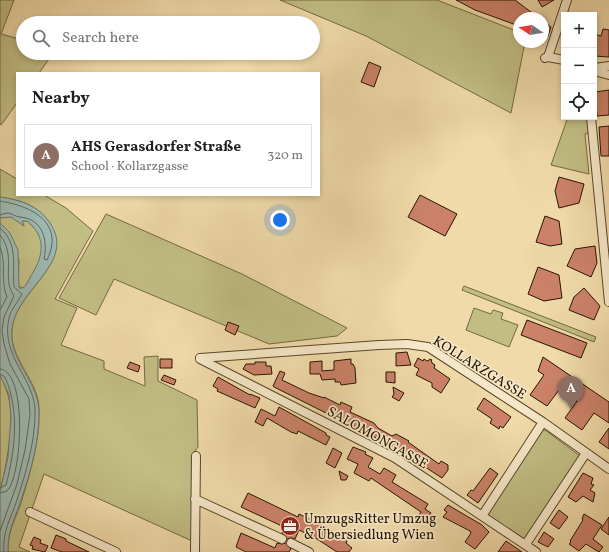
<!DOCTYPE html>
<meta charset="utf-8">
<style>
body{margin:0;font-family:Vollkorn,serif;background:#f6f6f6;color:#202124}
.controls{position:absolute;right:12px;top:12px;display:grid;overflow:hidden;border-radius:0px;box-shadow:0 2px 6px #0003}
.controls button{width:36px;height:36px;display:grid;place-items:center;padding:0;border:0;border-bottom:1px solid #e0e0e0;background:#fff;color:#202124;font:20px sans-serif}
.compass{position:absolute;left:513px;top:12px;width:36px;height:36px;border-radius:50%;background:#fff;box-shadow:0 2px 6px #0003;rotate:282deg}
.you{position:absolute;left:280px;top:220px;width:14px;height:14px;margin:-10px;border:3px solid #fff;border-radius:50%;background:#1a73e8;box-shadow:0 0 0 6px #1a73e833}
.badge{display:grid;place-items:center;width:26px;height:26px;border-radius:50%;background:#111827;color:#fff;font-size:13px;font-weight:700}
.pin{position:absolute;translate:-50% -33px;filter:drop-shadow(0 1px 2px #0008)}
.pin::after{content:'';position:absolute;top:21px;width:14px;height:12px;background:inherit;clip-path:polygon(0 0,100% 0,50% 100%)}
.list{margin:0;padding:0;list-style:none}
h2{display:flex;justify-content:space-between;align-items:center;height:52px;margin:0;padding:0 16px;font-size:17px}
h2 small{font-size:13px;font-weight:400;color:#757577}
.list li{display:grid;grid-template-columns:26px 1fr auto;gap:12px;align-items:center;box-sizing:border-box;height:64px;margin:0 8px 8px;padding:0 8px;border:1px solid #e0e0e0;border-radius:0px}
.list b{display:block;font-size:15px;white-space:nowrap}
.list p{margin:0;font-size:13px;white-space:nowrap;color:#757577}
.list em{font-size:13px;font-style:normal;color:#757577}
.icon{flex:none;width:22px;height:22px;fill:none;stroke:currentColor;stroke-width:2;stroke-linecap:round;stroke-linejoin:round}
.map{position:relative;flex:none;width:609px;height:552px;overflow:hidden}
.search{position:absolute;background:#fff;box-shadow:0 2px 6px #0003;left:16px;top:16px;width:304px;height:44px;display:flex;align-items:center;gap:10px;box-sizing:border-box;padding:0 14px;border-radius:22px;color:#757577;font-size:15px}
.panel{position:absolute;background:#fff;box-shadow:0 2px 6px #0003;left:16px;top:72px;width:304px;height:124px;border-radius:0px}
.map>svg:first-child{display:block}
</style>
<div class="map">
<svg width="609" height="552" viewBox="0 0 609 552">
<rect width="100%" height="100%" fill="#f0daa9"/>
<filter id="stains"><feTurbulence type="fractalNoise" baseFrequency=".005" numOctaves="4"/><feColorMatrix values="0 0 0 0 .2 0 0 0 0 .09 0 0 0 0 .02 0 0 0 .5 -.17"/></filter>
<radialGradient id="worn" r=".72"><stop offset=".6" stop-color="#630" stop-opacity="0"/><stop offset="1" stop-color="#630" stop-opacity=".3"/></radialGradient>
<path fill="#c1bd83" stroke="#746942" d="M0,0H14L1,34L23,40V53H45L49,59L39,73H17V103L1,125L0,124Z
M280,0H437L519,32V42H525L511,113L366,36Z
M568,117H588L589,133L585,134L589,174L551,165Z
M0,169L17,179V195H44L66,208L93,231L55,299L77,308L61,345L104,361V369L145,386L144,357L158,356V381L197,400L198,447L192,455V541L44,474L19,547L30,552H8C7,534 14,522 20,506C28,480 40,441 39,414C39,408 39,401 37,396C30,373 9,354 12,329C15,291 77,263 49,223C38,205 20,200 0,197Z
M106,214L242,274L347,328L337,336L269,344L114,279L96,315L59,298Z
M8,216L14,218L24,226L22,221H27C47,237 45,254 32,275C29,279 28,284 23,288L18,286L19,260L0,223V218Z
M464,286L596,337L594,342L462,290Z
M474,308L491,314L493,310L503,313L501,319L518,325L509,347L466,330Z
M0,375C3,381 6,388 8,395C16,420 6,466 0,492Z
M541,430H545L580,456L524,540L486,514Z"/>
<path fill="#9db9b1" stroke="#6e776a" d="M0,197C20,200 38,205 50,223C77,263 16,289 12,329C8,360 40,383 39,414C39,441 31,471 22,497C16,516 7,531 8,552H0V492L8,457L11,417L9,395L0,375V223L10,233L18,250L19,288H23C28,284 29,279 32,274C44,255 46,236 27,221H22L24,226L11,217L0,218Z"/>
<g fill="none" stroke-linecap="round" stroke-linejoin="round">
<path stroke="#626758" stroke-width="1" d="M0,201C32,206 65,223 47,260L44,259C48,240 43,219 20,217C11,216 12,210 0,215
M0,228C19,244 12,266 14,287L22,294C18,302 11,309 9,318C0,357 36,379 35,413C35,442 26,472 17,500C11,518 2,532 4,552
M0,235C17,256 1,278 14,296L4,317L2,330L4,344L10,364L29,399L30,415L25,450L17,484L0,531
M0,247C7,263 0,281 7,297L0,310
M0,369C28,371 22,477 7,491L0,493
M0,374L5,377C20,411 15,450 6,485L0,488"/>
</g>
<path fill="#cb8269" stroke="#271500" d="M456,0H515L539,18H519V26L475,10Z
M538,0H554L542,7Z
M543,21L551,27L548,36L543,34Z
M603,29L609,30V57L594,56V34L601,36Z
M369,62L381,67L374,87L361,82Z
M609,90V115L597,116L595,92Z
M609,126V156H601L599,127Z
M559,177L584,184L579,203L559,208L555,191Z
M420,195L457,214L445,236L408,217Z
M545,216L559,221L562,244L550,246L536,242Z
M595,246L597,263L591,277L567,266L575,249Z
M538,267L559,275L562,298L544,301L528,294Z
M584,288L600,306L594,320L569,310L574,297Z
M527,320L587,343L581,358L521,335Z
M228,322L239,326L235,335L225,330Z
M407,352L411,365L396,366V353Z
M543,357L609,402V423L594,413L582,430L565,418L577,401L559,390L547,406L530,395L544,375L538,371Z
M418,358L423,361L424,359L427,361L431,359L432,363L435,365L434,368L450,379L441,393L432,387V383L416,375L419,369L414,366Z
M160,359H172V368H160Z
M351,359V364H353L355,368L356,383L341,385L340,382H335V379L322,380L320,374H310V362L322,361V371L334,370V361Z
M130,362L140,366L138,372L127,368Z
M255,362H266V366H271L272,374L254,375L243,369L246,364H255Z
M280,371L285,373L282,380L309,393L324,398V397L340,405L341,402L352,407L350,412L374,423L378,428L392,436L396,434L409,441L408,442L439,464L441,461L448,465V470L442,478L396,448L274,387L273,386Z
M386,372H395V383L386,382Z
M164,375L176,380L174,385L161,380Z
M218,377L250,395V394L260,398L255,408L217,391L218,389L213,386Z
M393,387L404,393L399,401L392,397L394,394Z
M484,398L511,417L503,428L500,426L499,429L490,423L492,419L477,409Z
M279,407L326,433V435L330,437L326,445L298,431L297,434L291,432L267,418L263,426L255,422L261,409L275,416Z
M609,428V449L599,442Z
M353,447L366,452L365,454L373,458L368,467L380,474L384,468L396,475L392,482L428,504L425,509L431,513L426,520L419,515L421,512L371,478L369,481L354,473L358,464L347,459Z
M333,448L342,453L335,468L326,463Z
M490,468L498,474L478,503L467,495L471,490L473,491Z
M339,471L348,476L346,480H341Z
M583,473L593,478L591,484L594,485L590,490L595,493L593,502L583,496L576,502L568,497Z
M248,493L298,517L299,514L324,526L347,541L346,543L352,548L349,552H337L317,539L299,530L295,539L291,538L287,539L282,533L284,527L241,507Z
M448,505L482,525L489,532L475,549L465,542L471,533L470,531L443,517L447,512L444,510Z
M559,510L568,517L559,529L550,523Z
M584,514L602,525L593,539L603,547L599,552L586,544L579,551L569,544L571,542L570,541L583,520L582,519Z
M609,517V535L601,529Z
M544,532L554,539L548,547L538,542Z
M241,533L275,548L277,543L282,544L286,543L291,549L289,552H246L236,547Z
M56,535L66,539V541L89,552H62L51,548Z
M34,537L41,540L40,543L48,546L45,552L32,549L33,546L30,545Z
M506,541L522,552H498Z"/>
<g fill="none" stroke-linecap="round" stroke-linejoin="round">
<defs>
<path id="minor" d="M548,57L567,0
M545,58L548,57L564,60
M594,68L609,66
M594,71L609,75
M591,117L609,302
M200,358L379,345L407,344L428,347L543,422L609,469
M200,359L395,458L536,552
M195,499L282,539
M30,512L116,552
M482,516L543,422
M291,543L309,552
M526,544L586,453
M195,552L196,456"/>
</defs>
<use href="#minor" stroke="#59462a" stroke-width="10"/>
<use href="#minor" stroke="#f5e7c7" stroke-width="8"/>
</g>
<defs>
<symbol id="office-disc" viewBox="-11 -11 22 22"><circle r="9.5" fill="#8f2418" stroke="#f5e7c7"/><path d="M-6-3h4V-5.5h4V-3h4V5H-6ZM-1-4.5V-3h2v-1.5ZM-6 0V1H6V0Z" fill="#fff"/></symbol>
</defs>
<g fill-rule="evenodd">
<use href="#office-disc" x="279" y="515" width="22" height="22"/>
</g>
<g text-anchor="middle" stroke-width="3.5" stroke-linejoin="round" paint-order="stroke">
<g font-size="14" fill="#271500" stroke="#f5e7c7">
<text transform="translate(480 367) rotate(32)" y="5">KOLLARZGASSE</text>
<text transform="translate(378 437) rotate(29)" y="5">SALOMONGASSE</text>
</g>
<g font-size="14" fill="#271500" stroke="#f5e7c7" text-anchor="start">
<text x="304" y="523">UmzugsRitter Umzug<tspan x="304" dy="16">&amp; Übersiedlung Wien</tspan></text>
</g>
</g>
<rect width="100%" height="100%" filter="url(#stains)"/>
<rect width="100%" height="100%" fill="url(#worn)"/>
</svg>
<div class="controls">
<button>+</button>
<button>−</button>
<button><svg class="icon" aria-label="locate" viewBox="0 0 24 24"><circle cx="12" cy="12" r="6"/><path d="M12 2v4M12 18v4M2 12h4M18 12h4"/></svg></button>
</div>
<svg class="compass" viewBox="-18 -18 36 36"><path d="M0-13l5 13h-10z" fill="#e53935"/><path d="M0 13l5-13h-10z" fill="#757577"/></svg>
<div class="you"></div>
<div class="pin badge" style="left:571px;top:409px;background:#8d6e63">A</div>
<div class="search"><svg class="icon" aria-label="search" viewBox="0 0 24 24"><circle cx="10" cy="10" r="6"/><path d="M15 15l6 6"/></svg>Search here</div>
<section class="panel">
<h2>Nearby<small></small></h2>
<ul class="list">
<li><span class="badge" style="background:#8d6e63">A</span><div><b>AHS Gerasdorfer Straße</b><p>School · Kollarzgasse</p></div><em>320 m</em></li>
</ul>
</section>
</div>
